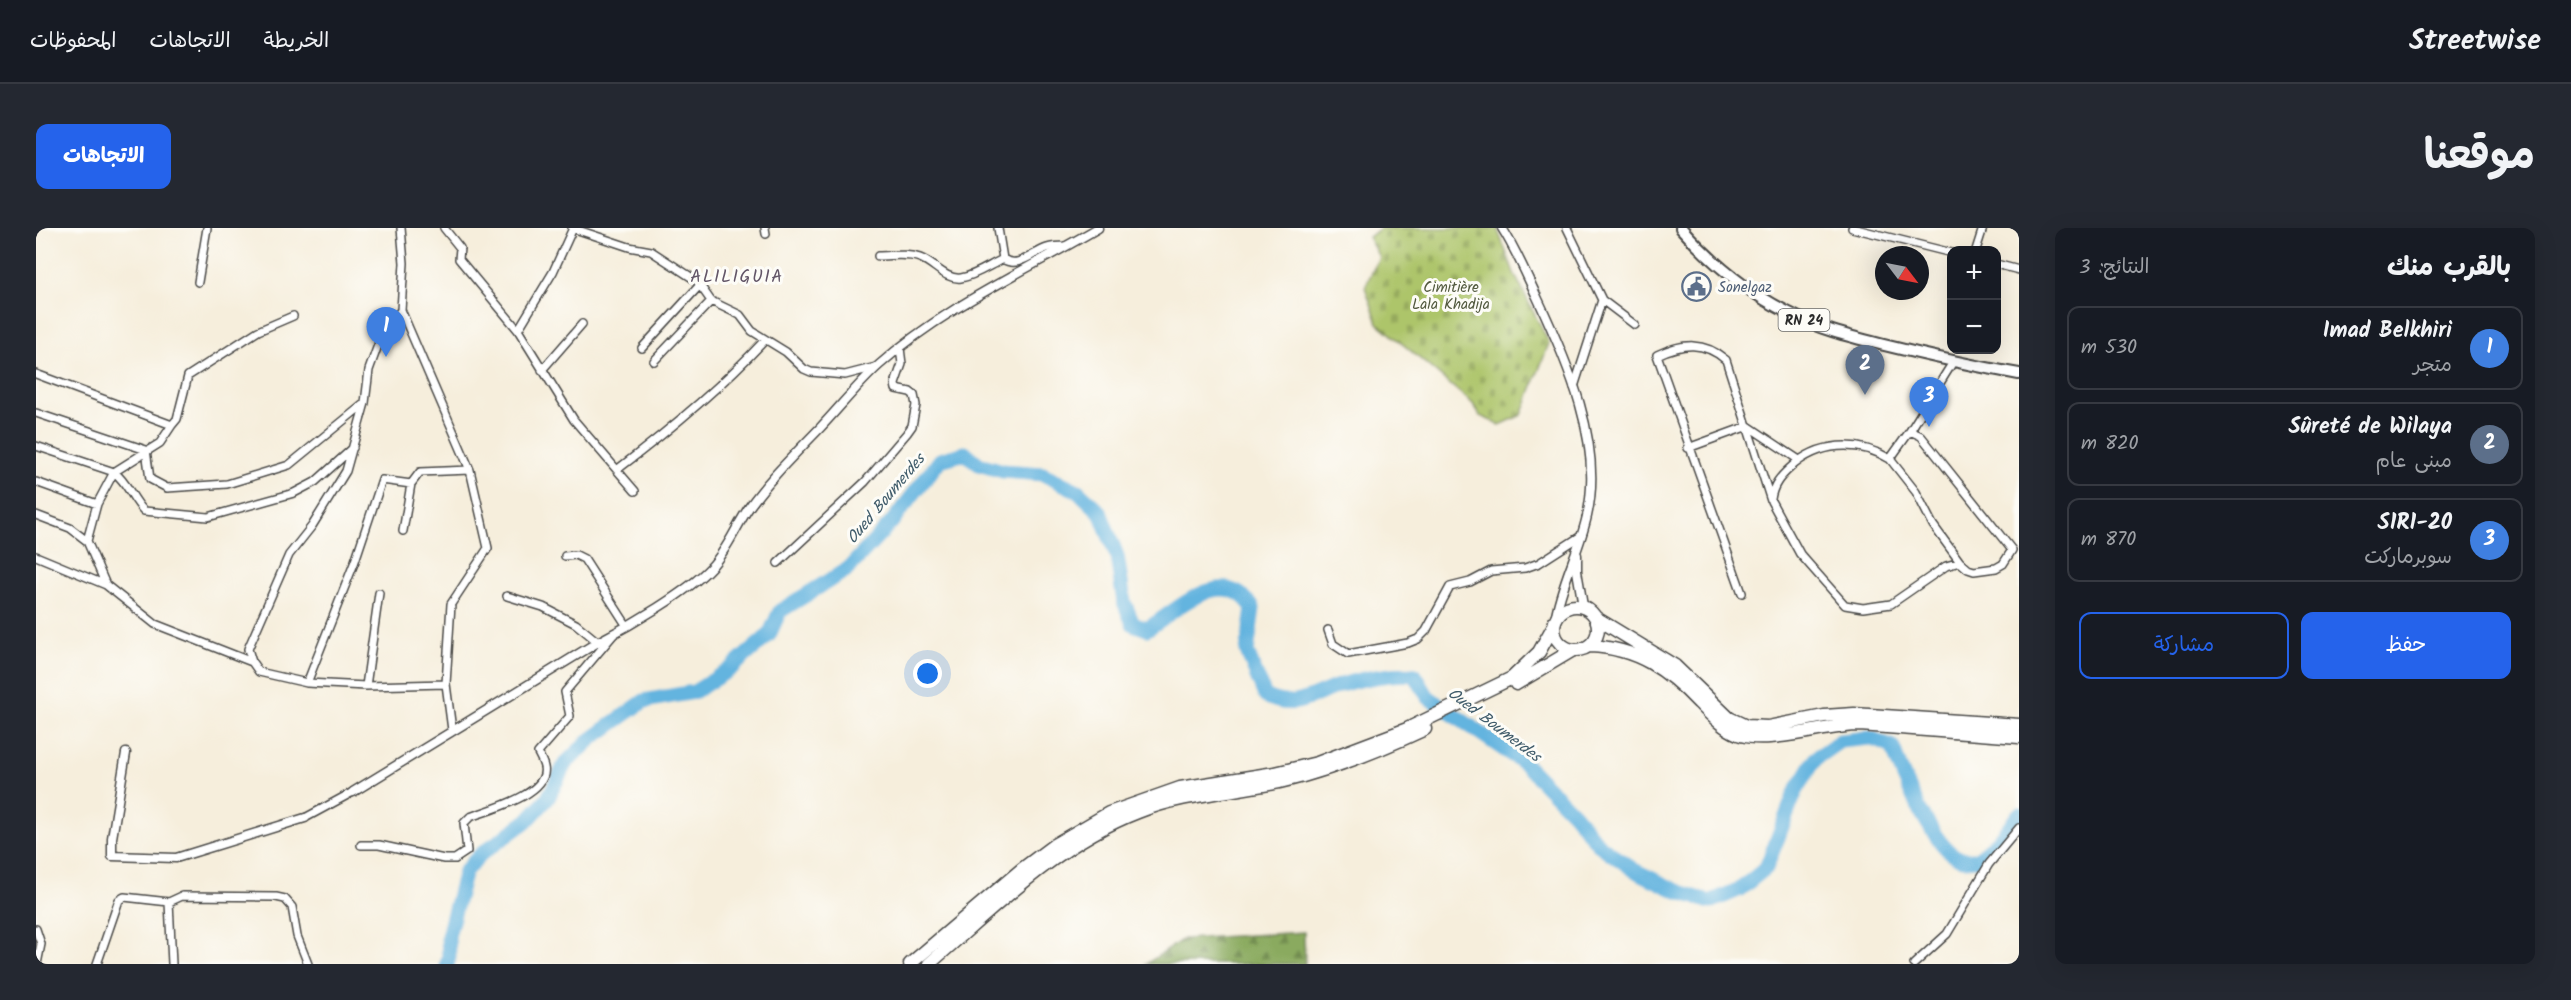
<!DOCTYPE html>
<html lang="ar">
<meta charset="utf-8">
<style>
body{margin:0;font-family:Kalam,"Playpen Sans Arabic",sans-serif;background:#242831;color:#f1f3f6;direction:rtl}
.controls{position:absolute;right:18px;top:18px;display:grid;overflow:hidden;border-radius:12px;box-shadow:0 6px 24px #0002}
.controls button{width:54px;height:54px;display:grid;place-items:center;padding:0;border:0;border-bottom:2px solid #363941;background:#171b24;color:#f1f3f6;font:30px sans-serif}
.compass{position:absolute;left:1839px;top:18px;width:54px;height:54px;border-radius:50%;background:#171b24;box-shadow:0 6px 24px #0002;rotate:122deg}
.you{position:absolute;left:892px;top:446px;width:21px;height:21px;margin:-15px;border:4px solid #fff;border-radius:50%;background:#1a73e8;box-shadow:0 0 0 9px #1a73e833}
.badge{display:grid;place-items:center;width:39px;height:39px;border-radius:50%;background:#2563eb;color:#fff;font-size:20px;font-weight:700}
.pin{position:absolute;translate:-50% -50px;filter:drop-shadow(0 2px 3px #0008)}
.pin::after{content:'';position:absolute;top:32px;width:21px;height:18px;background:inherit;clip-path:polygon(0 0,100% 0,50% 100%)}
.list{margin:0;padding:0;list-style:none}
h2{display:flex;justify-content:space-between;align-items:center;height:78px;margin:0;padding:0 24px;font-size:26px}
h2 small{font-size:20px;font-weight:400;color:#9ea1a6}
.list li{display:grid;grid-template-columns:39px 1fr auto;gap:18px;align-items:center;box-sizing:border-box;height:84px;margin:0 12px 12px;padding:0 12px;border:2px solid #363941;border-radius:12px}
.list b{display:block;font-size:22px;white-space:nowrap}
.list p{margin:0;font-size:20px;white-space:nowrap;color:#9ea1a6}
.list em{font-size:20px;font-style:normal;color:#9ea1a6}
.actions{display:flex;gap:12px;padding:18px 24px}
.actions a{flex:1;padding:14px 0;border:2px solid #2563eb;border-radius:12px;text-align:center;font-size:21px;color:#2563eb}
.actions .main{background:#2563eb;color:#fff}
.map{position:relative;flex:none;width:1983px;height:736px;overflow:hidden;direction:ltr;border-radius:12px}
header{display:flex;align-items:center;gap:36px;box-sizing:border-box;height:84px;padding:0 30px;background:#171b24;border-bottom:2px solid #363941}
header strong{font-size:28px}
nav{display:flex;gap:33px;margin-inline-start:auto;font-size:21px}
.intro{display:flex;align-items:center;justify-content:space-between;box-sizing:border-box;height:144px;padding:0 36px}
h1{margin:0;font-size:42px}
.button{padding:15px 27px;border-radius:12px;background:#2563eb;color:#fff;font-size:21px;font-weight:700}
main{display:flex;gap:36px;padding:0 36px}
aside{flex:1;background:#171b24;border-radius:12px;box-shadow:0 6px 24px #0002}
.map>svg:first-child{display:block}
</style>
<header>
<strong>Streetwise</strong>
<nav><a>الخريطة</a><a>الاتجاهات</a><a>المحفوظات</a></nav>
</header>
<div class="intro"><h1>موقعنا</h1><a class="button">الاتجاهات</a></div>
<main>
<aside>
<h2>بالقرب منك<small>النتائج: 3</small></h2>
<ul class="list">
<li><span class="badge" style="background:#3f7fe0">1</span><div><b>Imad Belkhiri</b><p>متجر</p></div><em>530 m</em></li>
<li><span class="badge" style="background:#5c6f8a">2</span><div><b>Sûreté de Wilaya</b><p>مبنى عام</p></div><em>820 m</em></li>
<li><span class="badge" style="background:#3f7fe0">3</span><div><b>S1R1-20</b><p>سوبرماركت</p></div><em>870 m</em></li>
</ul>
<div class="actions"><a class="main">حفظ</a><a>مشاركة</a></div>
</aside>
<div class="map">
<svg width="1983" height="736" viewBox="0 0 1983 736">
<defs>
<pattern id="forest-firs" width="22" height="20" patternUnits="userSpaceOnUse" patternTransform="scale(1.5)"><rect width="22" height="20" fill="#8aaa5f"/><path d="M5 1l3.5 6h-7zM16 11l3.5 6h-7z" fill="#718b4f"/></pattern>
<pattern id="cemetery-stones" width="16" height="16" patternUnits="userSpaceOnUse" patternTransform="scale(1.5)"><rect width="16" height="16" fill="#adc56b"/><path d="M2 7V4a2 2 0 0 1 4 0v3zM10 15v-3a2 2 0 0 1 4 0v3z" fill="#95a95d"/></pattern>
</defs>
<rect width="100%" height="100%" fill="#fdfcf7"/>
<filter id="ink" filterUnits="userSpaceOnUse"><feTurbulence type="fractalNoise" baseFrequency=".0167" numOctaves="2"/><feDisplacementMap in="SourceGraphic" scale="12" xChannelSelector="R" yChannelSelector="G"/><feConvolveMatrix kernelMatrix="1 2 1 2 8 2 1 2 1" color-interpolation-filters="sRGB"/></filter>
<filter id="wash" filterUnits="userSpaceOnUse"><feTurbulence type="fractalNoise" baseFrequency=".008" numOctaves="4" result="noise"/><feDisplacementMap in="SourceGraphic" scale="24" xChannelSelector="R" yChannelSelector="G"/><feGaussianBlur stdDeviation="1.35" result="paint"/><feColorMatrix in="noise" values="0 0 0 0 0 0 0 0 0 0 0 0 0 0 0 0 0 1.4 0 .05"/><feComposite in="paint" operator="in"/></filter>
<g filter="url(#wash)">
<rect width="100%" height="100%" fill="#f6eedc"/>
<path fill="url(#forest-firs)" stroke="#5a6a45" stroke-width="1.5" d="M1268,704L1269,736H1110L1147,711Z"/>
<path fill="url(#cemetery-stones)" stroke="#6c784b" stroke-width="1.5" d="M1345,0H1461L1478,45L1513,115L1486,187L1464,197L1444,188L1437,176L1342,95L1329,59L1343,29L1332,9Z"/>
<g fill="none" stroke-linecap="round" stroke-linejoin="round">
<path stroke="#64b4df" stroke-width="15" d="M411,736L413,729L412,708L429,643L445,626L492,592L512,570L529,536L554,512L608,473L658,464L693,442L733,407L744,383L812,341L855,295L904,232L929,225L943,236L967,243L1007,246L1042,263L1064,284L1081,328L1088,374L1097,396L1111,401C1143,381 1187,335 1217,380L1211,424L1229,468C1260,484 1275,467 1305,457C1323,451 1361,444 1379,447L1392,469L1489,536L1538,586L1562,616L1598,642L1641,663L1674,674L1704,661L1730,640L1759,565L1780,530L1804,513L1834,510L1857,519C1864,545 1898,620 1923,630C1928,632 1937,631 1942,631L1965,609L1983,586"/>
</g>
</g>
<g filter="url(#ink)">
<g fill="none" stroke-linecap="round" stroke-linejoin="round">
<defs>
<path id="minor" d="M365,0L368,35L365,82L345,109L333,142L329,175L310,243L276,298L253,327L212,421L216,434L223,444L271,455L330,458L410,456L416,502
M408,0L424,20L423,31L482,102L538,192L599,263
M536,0L593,19L615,23L661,53L675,73L704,87L716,103L750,124L768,141L775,144L809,147L840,139
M729,0L730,6
M962,0L967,31C982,41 996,25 1011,20C1017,18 1024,18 1030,18
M1531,0L1566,72L1538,159
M1816,0L1916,25
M1940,22L1947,0
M842,28C856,28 871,25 884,30C898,35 909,52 925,50C939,48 954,37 967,31
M1960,36L1983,42
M162,54L171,0
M1566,72L1599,97
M365,82L434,242L452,320L415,376L410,456
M482,102L517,44L537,0
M606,120L663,58
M618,133L675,73
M506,142L546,96
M0,146L136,197L124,215L78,244L61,276L51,313L70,357L119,396L216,434
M0,185L110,222L114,251L131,260L191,256L253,237L329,175
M136,197L141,191L152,148L222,103L257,88
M0,218L78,244C92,255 96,271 108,283L172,289L258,265L279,254L317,220
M1652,220L1712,198L1763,232
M1854,231L1880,264L1897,297L1924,334
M582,241C635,201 684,160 729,112
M0,254L61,276
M1735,271C1737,257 1744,249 1754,240C1782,214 1821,211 1854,231L1874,203L1917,134
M0,287L34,300L51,313
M367,303L375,256
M0,328L70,357
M529,328L540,327L548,331L591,398
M742,335L829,254L871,205L876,198L880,177L878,167L874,164L860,161L859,156L866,136L864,120
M1706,365L1621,127C1647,115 1668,113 1690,132L1735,273L1764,326L1809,377L1827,380L1855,376L1910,338L1924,334L1932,341L1938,343L1960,340L1967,336L1976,322L1885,208L1874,203
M471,368L507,379L540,396L562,414
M1292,402L1297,416L1312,426L1372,415L1382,411L1390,403L1414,359L1434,354L1455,343L1489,340L1503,335L1545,308
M271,455L319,333L346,252L375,256L384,244L434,242
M330,458L343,365
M269,590L317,564
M325,617H343L408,631H419L431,623L428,595L434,589C453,582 514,566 508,539C507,534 504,529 502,525L534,488L529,464L578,406
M0,701L5,716L1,736
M61,736L83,672L88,669L133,674
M136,736L133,674L146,668L240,669L249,671L256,679L261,708L272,736
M1878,736L1911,706L1953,636L1983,600"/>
<path id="tertiary" d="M1466,0C1480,22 1490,46 1501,69C1531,133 1568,216 1551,288C1543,324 1525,355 1519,392
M1541,327V343L1547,378
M90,525L76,610V628L140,630L269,590
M317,564L562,414C593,398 652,364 675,339C692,321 700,298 714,278C734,250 760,225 784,200C804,179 822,156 843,137C907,80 989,43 1062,0"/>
<path id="primary" d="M1645,0C1676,35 1711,64 1753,85C1782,101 1816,109 1848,117C1893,128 1938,138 1983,146"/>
<path id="trunk" d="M1518 400a22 22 0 1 1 44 0a22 22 0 1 1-44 0Z
M1560,390L1639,438L1693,490L1710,498L1732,499L1788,488L1818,486L1983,497
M1554,418C1601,420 1632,442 1663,475C1675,487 1687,500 1702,506C1732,517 1790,497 1824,497L1983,509
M1480,456L1537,422
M874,736L986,641L1018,617L1073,585L1144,560L1239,545L1281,535L1371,501L1476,450L1503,424L1517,399
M893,736C957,681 1021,615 1102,584C1147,566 1197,564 1244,554C1295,542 1342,523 1389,501"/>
</defs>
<use href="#minor" stroke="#494846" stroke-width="10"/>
<use href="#tertiary" stroke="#494846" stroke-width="11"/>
<use href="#primary" stroke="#494846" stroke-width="14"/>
<use href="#trunk" stroke="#494846" stroke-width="15"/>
<use href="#minor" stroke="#fff" stroke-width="7"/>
<use href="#tertiary" stroke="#fff" stroke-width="8"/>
<use href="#primary" stroke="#fff" stroke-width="10"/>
<use href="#trunk" stroke="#fff" stroke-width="12"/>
</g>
</g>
<defs>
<symbol id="civic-ring" viewBox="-11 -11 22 22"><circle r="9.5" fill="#fdfcf7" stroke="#5c6f8a" stroke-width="1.5"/><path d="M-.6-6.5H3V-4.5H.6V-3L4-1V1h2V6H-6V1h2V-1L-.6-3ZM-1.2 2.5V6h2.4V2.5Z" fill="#5c6f8a"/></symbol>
</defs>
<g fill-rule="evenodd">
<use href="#civic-ring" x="1644" y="42" width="33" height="33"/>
</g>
<g text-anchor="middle" stroke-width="6" stroke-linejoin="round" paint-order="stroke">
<rect fill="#fdfcf7" stroke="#6a6a68" stroke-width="1.5" x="1742.5" y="81" width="51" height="22" rx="4.5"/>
<g font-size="14" font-weight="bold" fill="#2b2b2b">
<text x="1768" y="97">RN 24</text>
</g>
<g font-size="15" fill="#52593e" stroke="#fdfcf7">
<text x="1415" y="64">Cimitière<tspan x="1415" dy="17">Lala Khadija</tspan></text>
</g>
<g font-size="15" fill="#4e5e75" stroke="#fdfcf7" text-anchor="start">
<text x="1682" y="64">Sonelgaz</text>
</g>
<g font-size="16" font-style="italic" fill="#3f5b6a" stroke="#fdfcf7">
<text transform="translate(849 270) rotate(-50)" y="6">Oued Boumerdes</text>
<text transform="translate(1459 496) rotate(37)" y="6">Oued Boumerdes</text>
</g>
<g font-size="18" letter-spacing="1.5" fill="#635668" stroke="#fdfcf7">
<text x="701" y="54">ALILIGUIA</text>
</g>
</g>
</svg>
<div class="controls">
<button>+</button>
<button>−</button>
</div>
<svg class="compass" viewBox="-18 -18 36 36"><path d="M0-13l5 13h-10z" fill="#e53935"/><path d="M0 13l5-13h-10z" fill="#9ea1a6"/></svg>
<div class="you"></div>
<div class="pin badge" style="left:350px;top:129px;background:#3f7fe0">1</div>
<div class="pin badge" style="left:1829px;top:167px;background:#5c6f8a">2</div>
<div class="pin badge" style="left:1893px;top:199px;background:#3f7fe0">3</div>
</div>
</main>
